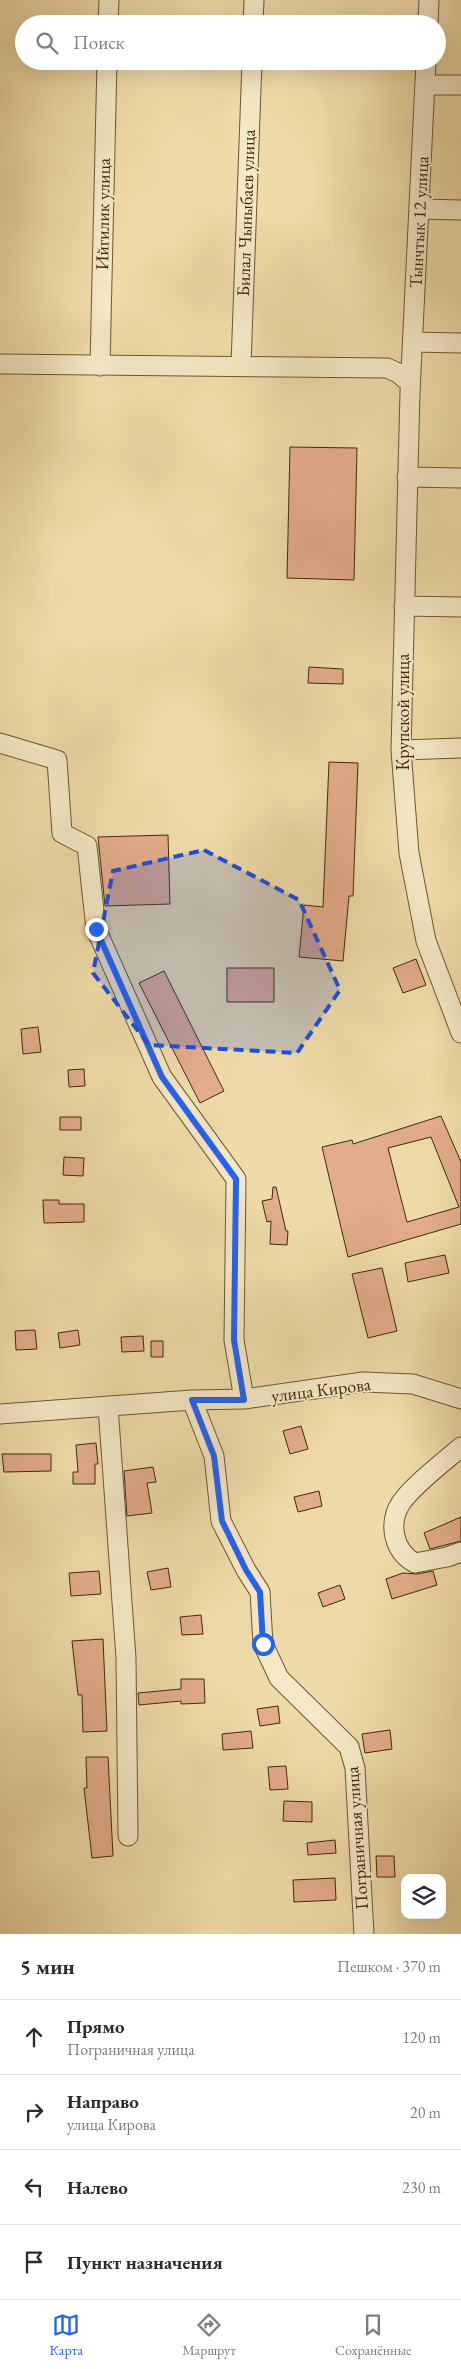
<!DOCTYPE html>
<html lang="ru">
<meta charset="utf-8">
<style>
body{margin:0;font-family:"EB Garamond",serif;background:#f7f7f7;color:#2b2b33}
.controls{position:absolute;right:15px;bottom:15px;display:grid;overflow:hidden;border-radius:10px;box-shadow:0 5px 20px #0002}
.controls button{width:45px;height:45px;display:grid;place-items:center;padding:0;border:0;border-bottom:1px solid #e1e1e2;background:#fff;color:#2b2b33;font:25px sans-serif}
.stop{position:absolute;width:15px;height:15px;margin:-11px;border:4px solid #2563eb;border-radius:50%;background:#fff}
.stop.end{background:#2563eb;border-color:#fff;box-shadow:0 1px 5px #0008}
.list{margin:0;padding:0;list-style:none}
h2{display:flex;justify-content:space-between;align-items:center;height:65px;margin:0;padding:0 20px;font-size:21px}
h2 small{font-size:16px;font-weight:400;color:#7c7c81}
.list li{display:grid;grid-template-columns:32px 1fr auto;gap:15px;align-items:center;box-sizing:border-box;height:75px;padding:0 20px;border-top:1px solid #e1e1e2}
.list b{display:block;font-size:19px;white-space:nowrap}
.list p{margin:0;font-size:16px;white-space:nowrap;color:#7c7c81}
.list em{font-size:16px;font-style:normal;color:#7c7c81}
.icon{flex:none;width:28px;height:28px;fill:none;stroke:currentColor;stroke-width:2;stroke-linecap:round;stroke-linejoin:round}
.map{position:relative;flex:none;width:461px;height:1934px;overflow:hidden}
.search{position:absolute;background:#fff;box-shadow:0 5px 20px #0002;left:15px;right:15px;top:15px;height:55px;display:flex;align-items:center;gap:12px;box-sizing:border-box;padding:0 18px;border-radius:28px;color:#7c7c81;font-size:19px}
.sheet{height:365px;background:#fff}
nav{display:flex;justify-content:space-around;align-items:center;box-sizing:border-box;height:70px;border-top:1px solid #e1e1e2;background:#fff;font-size:14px;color:#7c7c81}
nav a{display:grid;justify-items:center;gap:2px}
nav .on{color:#2563eb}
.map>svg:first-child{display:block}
</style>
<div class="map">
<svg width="461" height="1934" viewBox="0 0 461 1934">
<rect width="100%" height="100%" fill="#efdba9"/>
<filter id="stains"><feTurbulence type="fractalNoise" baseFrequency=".004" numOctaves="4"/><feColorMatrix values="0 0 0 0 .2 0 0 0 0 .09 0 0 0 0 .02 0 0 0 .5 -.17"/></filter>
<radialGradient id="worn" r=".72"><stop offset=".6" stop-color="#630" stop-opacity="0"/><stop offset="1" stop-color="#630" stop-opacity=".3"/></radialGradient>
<path fill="#e3ac8c" stroke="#3d2a0e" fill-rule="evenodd" d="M290,447L357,448L354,580L287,578Z
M309,667L343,669V684L308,683Z
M329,762L358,763L353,896H349L343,961L299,957L304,905L323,907Z
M168,835L170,904L105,906L98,837Z
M416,959L426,985L403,993L393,968Z
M227,968H274V1002H227Z
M164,971L224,1091L200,1103L139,983Z
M38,1027L41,1052L23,1054L21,1029Z
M84,1069L85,1086L69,1087L68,1070Z
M441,1116L461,1162V1224L348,1257L322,1147L352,1140L353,1144ZM431,1137L459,1207L407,1222L388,1148Z
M60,1117H81V1130H60Z
M64,1157L84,1158L83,1176L63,1175Z
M273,1187H276L286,1231H288L287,1245L270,1244L271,1221L267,1222L262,1201L272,1199Z
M43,1200H59V1204H84V1222L44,1223Z
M445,1255L449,1273L408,1282L405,1263Z
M382,1268L397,1331L368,1338L352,1274Z
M35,1330L37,1349L16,1350L15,1331Z
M78,1330L80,1345L60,1348L58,1333Z
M143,1336L144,1351L122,1352L121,1337Z
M151,1341H163V1357H151Z
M301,1426L308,1449L290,1454L283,1431Z
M96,1443L98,1464H95V1484H73V1472H78L76,1445Z
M2,1454H51V1471L4,1472Z
M153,1467L156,1482L147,1483L152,1513L127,1516L124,1471Z
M319,1491L322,1506L298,1512L294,1497Z
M461,1517V1541L430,1549L424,1533Z
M168,1568L171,1587L151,1590L147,1572Z
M99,1571L101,1594L71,1596L69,1573Z
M433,1571L437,1585L392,1599L386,1579L403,1573L417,1574Z
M340,1585L345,1599L323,1607L318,1593Z
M201,1615L203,1634L182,1635L180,1617Z
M103,1639L107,1731L83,1732L82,1695H78L72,1641Z
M181,1679H204L205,1703L181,1704V1701L139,1705L138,1693L181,1689Z
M278,1706L280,1723L260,1726L257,1709Z
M390,1730L392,1749L365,1753L362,1734Z
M251,1731L253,1748L223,1750L222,1734Z
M86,1757H108L113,1856L92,1858L84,1788H87Z
M286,1766L288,1789L270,1790L268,1767Z
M284,1801L312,1802V1822L283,1821Z
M335,1840L336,1853L308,1855L307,1843Z
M376,1856H394L395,1877H377Z
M335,1878L336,1900L294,1902L293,1880Z"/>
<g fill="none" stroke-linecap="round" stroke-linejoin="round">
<defs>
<path id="minor" d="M108,24L109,0
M253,24L254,0
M428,24L429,0
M426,61L410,392L401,750L409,853L426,941L461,1033
M426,85H461
M420,209L461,210
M413,342L461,343
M0,364L387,368L398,373L410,383
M241,365L252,61
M100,366L107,61
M407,477L461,478
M404,606L461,607
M0,743L57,760L62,833L87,846L96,929L162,1077L236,1179L234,1340L244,1399
M401,750L461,748
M192,1400L214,1456L221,1521L246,1570L260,1592L263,1644L279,1678L349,1747L355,1768L364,1934
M108,1406L126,1658L128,1836
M0,1414L192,1400L244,1399L363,1382L413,1384L461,1399
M461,1447C445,1461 412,1486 401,1503C388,1523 393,1551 415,1563L447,1557L461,1552"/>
</defs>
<use href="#minor" stroke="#6a5635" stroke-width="21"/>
<use href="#minor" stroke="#f5e8c7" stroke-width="19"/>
</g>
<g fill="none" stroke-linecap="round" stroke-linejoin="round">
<path stroke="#2563eb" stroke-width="6" d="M96,929L162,1077L236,1179L234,1340L244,1400H192L214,1456L222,1521L246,1570L260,1592L263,1644"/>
</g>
<path fill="#1d4ed8" fill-opacity="0.2" stroke="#1d4ed8" stroke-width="4" stroke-dasharray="10 6" stroke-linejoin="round" d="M204,850L299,900L340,990L297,1053L149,1045L93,973L113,871Z"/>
<g text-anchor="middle" stroke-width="4" stroke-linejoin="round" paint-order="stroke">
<g font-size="18" fill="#3d2a0e" stroke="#f5e8c7">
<text transform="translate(246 213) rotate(-88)" y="6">Билал Чыныбаев улица</text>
<text transform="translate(103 214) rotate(-89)" y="6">Ийгилик улица</text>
<text transform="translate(419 222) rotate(-87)" y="6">Тынчтык 12 улица</text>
<text transform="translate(403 712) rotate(-90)" y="6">Крупской улица</text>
<text transform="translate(321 1390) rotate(-7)" y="6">улица Кирова</text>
<text transform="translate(357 1838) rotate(-94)" y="6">Пограничная улица</text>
</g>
</g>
<rect width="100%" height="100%" filter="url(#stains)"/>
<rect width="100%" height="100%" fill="url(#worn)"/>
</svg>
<div class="controls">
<button><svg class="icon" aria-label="layers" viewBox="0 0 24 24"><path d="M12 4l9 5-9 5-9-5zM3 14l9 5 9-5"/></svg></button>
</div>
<div class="stop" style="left:263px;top:1644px"></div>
<div class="stop end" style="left:96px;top:929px"></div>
<div class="search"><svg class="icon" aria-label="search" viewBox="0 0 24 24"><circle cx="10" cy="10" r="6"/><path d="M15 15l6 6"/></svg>Поиск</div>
</div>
<section class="sheet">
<h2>5 мин<small>Пешком · 370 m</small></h2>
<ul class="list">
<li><svg class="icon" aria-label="ahead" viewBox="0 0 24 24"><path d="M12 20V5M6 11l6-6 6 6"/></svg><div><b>Прямо</b><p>Пограничная улица</p></div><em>120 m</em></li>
<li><svg class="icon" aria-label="right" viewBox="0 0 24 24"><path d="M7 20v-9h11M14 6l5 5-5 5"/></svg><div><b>Направо</b><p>улица Кирова</p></div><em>20 m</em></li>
<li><svg class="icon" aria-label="left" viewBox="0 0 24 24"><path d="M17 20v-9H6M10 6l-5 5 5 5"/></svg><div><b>Налево</b></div><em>230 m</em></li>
<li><svg class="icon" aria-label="arrive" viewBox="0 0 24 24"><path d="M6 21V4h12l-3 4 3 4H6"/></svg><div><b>Пункт назначения</b></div></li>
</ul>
</section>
<nav>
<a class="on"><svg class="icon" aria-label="map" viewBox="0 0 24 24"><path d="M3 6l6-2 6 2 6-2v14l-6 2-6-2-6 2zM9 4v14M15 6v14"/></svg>Карта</a>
<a><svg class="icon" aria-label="directions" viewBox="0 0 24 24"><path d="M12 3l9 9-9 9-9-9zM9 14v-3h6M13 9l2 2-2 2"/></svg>Маршрут</a>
<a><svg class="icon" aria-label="saved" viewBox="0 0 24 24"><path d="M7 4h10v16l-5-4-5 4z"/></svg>Сохранённые</a>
</nav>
